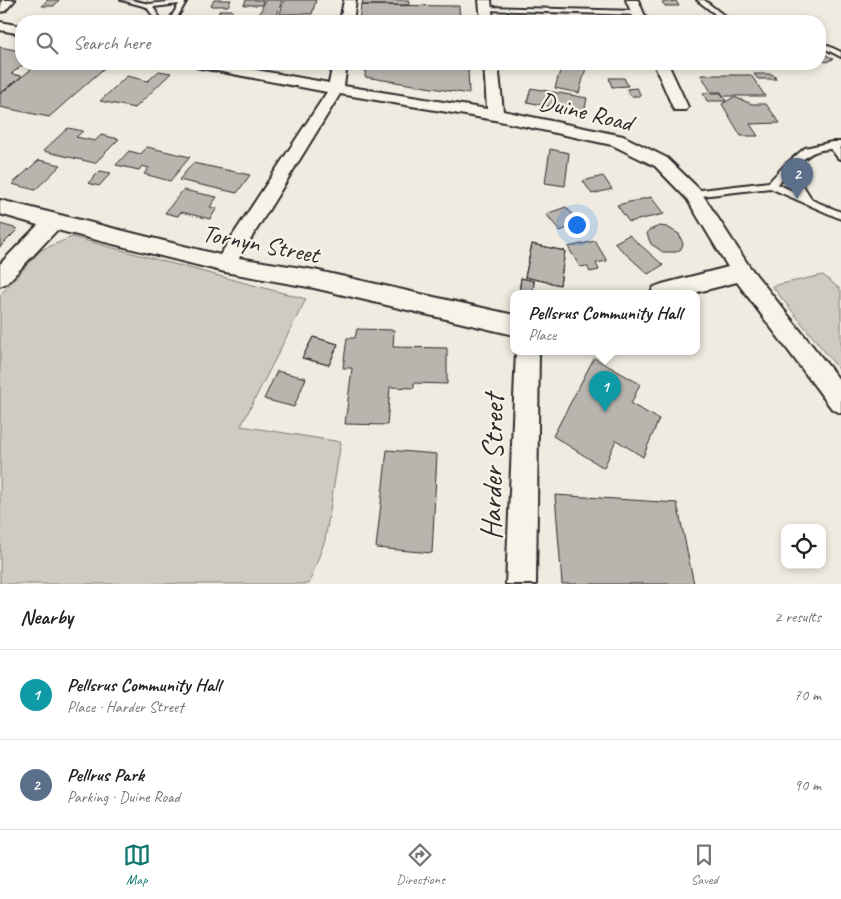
<!DOCTYPE html>
<meta charset="utf-8">
<style>
body{margin:0;font-family:Caveat,sans-serif;background:#f2f2f2;color:#222}
.controls{position:absolute;right:15px;bottom:15px;display:grid;overflow:hidden;border-radius:10px;box-shadow:0 2px 8px #0003}
.controls button{width:45px;height:45px;display:grid;place-items:center;padding:0;border:0;border-bottom:1px solid #e0e0e0;background:#fff;color:#222;font:25px sans-serif}
.you{position:absolute;left:576px;top:224px;width:18px;height:18px;margin:-12px;border:4px solid #fff;border-radius:50%;background:#1a73e8;box-shadow:0 0 0 8px #1a73e833}
.badge{display:grid;place-items:center;width:32px;height:32px;border-radius:50%;background:#0f766e;color:#fff;font-size:16px;font-weight:700}
.pin{position:absolute;translate:-50% -41px;filter:drop-shadow(0 1px 2px #0008)}
.pin::after{content:'';position:absolute;top:26px;width:18px;height:15px;background:inherit;clip-path:polygon(0 0,100% 0,50% 100%)}
.popup{position:absolute;left:510px;top:290px;width:190px;height:65px;box-sizing:border-box;display:grid;place-content:center;border-radius:10px;background:#fff;filter:drop-shadow(0 1px 4px #0005);font-size:16px;white-space:nowrap;color:#767676}
.popup b{font-size:19px;color:#222}
.popup::after{content:'';position:absolute;left:50%;top:100%;margin-left:-10px;border:10px solid transparent;border-top-color:#fff}
.list{margin:0;padding:0;list-style:none}
h2{display:flex;justify-content:space-between;align-items:center;height:65px;margin:0;padding:0 20px;font-size:21px}
h2 small{font-size:16px;font-weight:400;color:#767676}
.list li{display:grid;grid-template-columns:32px 1fr auto;gap:15px;align-items:center;box-sizing:border-box;height:90px;padding:0 20px;border-top:1px solid #e0e0e0}
.list b{display:block;font-size:19px;white-space:nowrap}
.list p{margin:0;font-size:16px;white-space:nowrap;color:#767676}
.list em{font-size:16px;font-style:normal;color:#767676}
.icon{flex:none;width:28px;height:28px;fill:none;stroke:currentColor;stroke-width:2;stroke-linecap:round;stroke-linejoin:round}
.map{position:relative;flex:none;width:841px;height:584px;overflow:hidden}
.search{position:absolute;background:#fff;box-shadow:0 2px 8px #0003;left:15px;right:15px;top:15px;height:55px;display:flex;align-items:center;gap:12px;box-sizing:border-box;padding:0 18px;border-radius:20px;color:#767676;font-size:19px}
.sheet{height:245px;background:#fff}
nav{display:flex;justify-content:space-around;align-items:center;box-sizing:border-box;height:70px;border-top:1px solid #e0e0e0;background:#fff;font-size:14px;color:#767676}
nav a{display:grid;justify-items:center;gap:2px}
nav .on{color:#0f766e}
.map>svg:first-child{display:block}
</style>
<div class="map">
<svg width="841" height="584" viewBox="0 0 841 584">
<rect width="100%" height="100%" fill="#efebe0"/>
<filter id="ink" filterUnits="userSpaceOnUse"><feTurbulence type="fractalNoise" baseFrequency=".02" numOctaves="2"/><feDisplacementMap in="SourceGraphic" scale="10" xChannelSelector="R" yChannelSelector="G"/><feConvolveMatrix kernelMatrix="1 2 1 2 8 2 1 2 1" color-interpolation-filters="sRGB"/></filter>
<g filter="url(#ink)">
<path fill="#cfcbc2" stroke="#7d7b76" d="M72,237L306,299L241,426L341,442L325,540L309,584H0V295L41,250Z
M823,275L841,290V372L772,286Z"/>
<path fill="#b8b5ae" stroke="#2b2b2b" d="M47,0H59L54,6H42Z
M214,0H231L228,6H211Z
M246,0H263L262,5H244Z
M265,0H282L277,16H259Z
M284,0H316L312,14H280Z
M363,0H409V5H362Z
M676,1L679,6H665L662,2Z
M361,5L459,6L460,21H359Z
M220,10H232L230,16H239L238,19H216Z
M690,19H713L715,21H692Z
M0,47L21,51V64H24L11,74L22,76L0,94Z
M821,52L833,59L826,62L820,59Z
M38,64H109L49,117L0,107V94Z
M366,64H429V67H468L469,94L365,77Z
M430,64H468V66H430Z
M562,64L586,68L579,93L555,88Z
M159,71L171,73L135,108L100,101L127,76L148,81Z
M754,74H772L777,79H758Z
M701,75H751L765,96H723L721,92H711Z
M609,78H624L628,86L612,87Z
M531,88L587,98L584,113L527,102Z
M637,88L641,96H631L627,89Z
M703,93H721L726,101H707Z
M734,97L752,104H766L780,123L750,124L758,136H741L722,104Z
M68,128L83,131L76,137L95,141L101,135L119,139L95,163L43,151Z
M147,147L190,157L170,181L144,174L149,168L142,166L139,170L116,165L129,151L141,154Z
M550,149L569,153L565,186L545,183Z
M39,160L61,165L35,190L12,184Z
M193,163L250,175L237,193L179,180Z
M100,171L111,173L99,186L88,183Z
M603,176L612,189L592,194L583,181Z
M183,190L217,197L210,207L217,208L210,219L181,212L178,216L165,213Z
M651,197L664,214L629,222L617,205Z
M566,207L580,223L560,231L546,214Z
M0,224L18,229L0,247Z
M660,226L667,227L679,234L683,244L681,249L676,252H663L651,244L647,234L649,230Z
M629,235L663,265L648,274L614,243Z
M595,241L607,261L596,263L599,270L590,272L587,266L580,267L568,247Z
M532,244L565,251L560,285L525,277Z
M532,244L565,251L560,285L525,277Z
M521,278L534,281L533,293H519Z
M521,278L534,281L533,293H519Z
M357,329L394,330L393,347L447,348V384L414,383V388L390,387L387,425L345,424L352,368H343L347,338H355Z
M313,337L338,344L329,365L302,358Z
M313,337L338,344L329,365L302,358Z
M594,358L640,384L631,404L659,419L643,457L616,440L604,468L553,436Z
M277,371L306,378L294,407L264,399Z
M387,450L437,454L432,553L376,548Z
M555,495L677,503L694,584H562Z"/>
<g fill="none" stroke-linecap="round" stroke-linejoin="round">
<defs>
<path id="service" d="M121,0H131L149,4L187,0L175,21H169L179,4L153,7L162,21H156L147,7Z
M697,0H704L731,21H724Z
M484,7L638,11L641,13L638,15L486,10L484,9Z
M820,42L841,52V57L820,46Z
M832,142H841V148H839L841,151V159L838,158L831,149C811,150 807,156 793,169L812,200L841,212V219L770,188L693,197L689,194L693,191L769,182L785,165L805,148ZM788,174L800,194L777,184Z"/>
<path id="minor" d="M2,0H15L5,11L0,12Z
M344,0H356L353,21H340Z
M479,0H491L493,21H481Z
M626,0H638L647,21H635Z
M0,22L21,26V34L0,30Z
M194,64H223L329,83L333,64H347L344,86L487,109L484,64H498L503,111L623,136L667,158L699,189L749,266L841,382V413L832,409L737,282L694,293H651L654,287L662,284L728,267L687,199L655,166L612,145L495,120L340,94L239,258L314,270L514,315V335L314,288L225,272L57,230L7,283L0,286V264L38,225L0,214V200L220,255L327,92L201,68L196,67Z
M654,64H668L688,107L686,110H674Z
M516,351H539L536,584H506Z"/>
</defs>
<use href="#service" stroke="#2b2b2b" stroke-width="4"/>
<use href="#minor" stroke="#2b2b2b" stroke-width="4"/>
<use href="#service" fill="#f7f3e8" fill-rule="evenodd"/>
<use href="#minor" fill="#f7f3e8" fill-rule="evenodd"/>
</g>
</g>
<g text-anchor="middle" stroke-width="4.5" stroke-linejoin="round" paint-order="stroke">
<g font-size="25" fill="#2b2b2b" stroke="#f7f3e8">
<text transform="translate(586 111) rotate(14)" y="9">Duine Road</text>
<text transform="translate(261 243) rotate(11)" y="9">Tornyn Street</text>
</g>
<g font-size="30" fill="#2b2b2b" stroke="#f7f3e8">
<text transform="translate(492 467) rotate(-89)" y="10">Harder Street</text>
</g>
</g>
</svg>
<div class="controls">
<button><svg class="icon" aria-label="locate" viewBox="0 0 24 24"><circle cx="12" cy="12" r="6"/><path d="M12 2v4M12 18v4M2 12h4M18 12h4"/></svg></button>
</div>
<div class="you"></div>
<div class="pin badge" style="left:605px;top:412px;background:#0f9aa8">1</div>
<div class="popup"><b>Pellsrus Community Hall</b>Place</div>
<div class="pin badge" style="left:797px;top:199px;background:#5c6f8a">2</div>
<div class="search"><svg class="icon" aria-label="search" viewBox="0 0 24 24"><circle cx="10" cy="10" r="6"/><path d="M15 15l6 6"/></svg>Search here</div>
</div>
<section class="sheet">
<h2>Nearby<small>2 results</small></h2>
<ul class="list">
<li><span class="badge" style="background:#0f9aa8">1</span><div><b>Pellsrus Community Hall</b><p>Place · Harder Street</p></div><em>70 m</em></li>
<li><span class="badge" style="background:#5c6f8a">2</span><div><b>Pellrus Park</b><p>Parking · Duine Road</p></div><em>90 m</em></li>
</ul>
</section>
<nav>
<a class="on"><svg class="icon" aria-label="map" viewBox="0 0 24 24"><path d="M3 6l6-2 6 2 6-2v14l-6 2-6-2-6 2zM9 4v14M15 6v14"/></svg>Map</a>
<a><svg class="icon" aria-label="directions" viewBox="0 0 24 24"><path d="M12 3l9 9-9 9-9-9zM9 14v-3h6M13 9l2 2-2 2"/></svg>Directions</a>
<a><svg class="icon" aria-label="saved" viewBox="0 0 24 24"><path d="M7 4h10v16l-5-4-5 4z"/></svg>Saved</a>
</nav>
